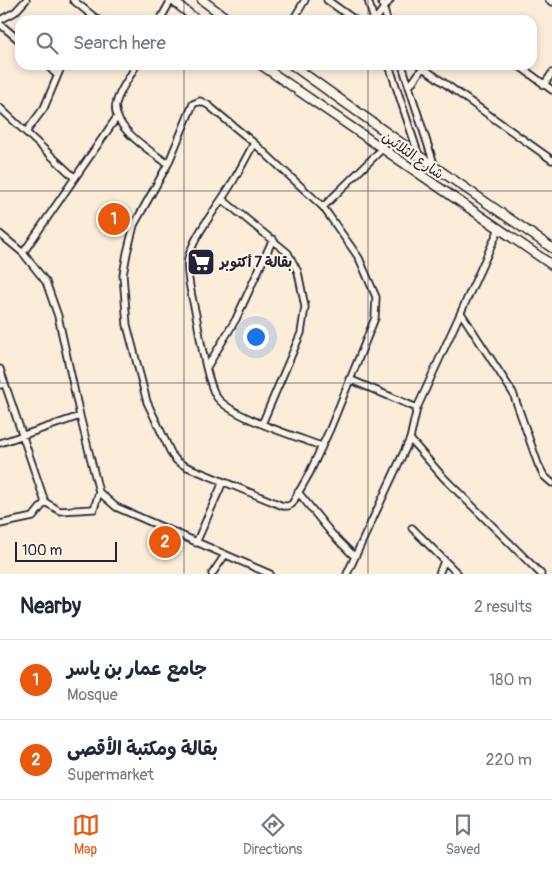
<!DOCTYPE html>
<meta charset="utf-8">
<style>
body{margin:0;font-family:Pangolin,"Playpen Sans Arabic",sans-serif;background:#f6f6f7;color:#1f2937}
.scale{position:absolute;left:15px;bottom:12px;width:102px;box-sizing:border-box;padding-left:5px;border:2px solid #22223b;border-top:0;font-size:14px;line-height:18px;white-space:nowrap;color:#22223b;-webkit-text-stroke:4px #fcf5e5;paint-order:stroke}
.you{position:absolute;left:255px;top:336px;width:18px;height:18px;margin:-12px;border:4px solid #fff;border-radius:50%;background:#1a73e8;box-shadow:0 0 0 8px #1a73e833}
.badge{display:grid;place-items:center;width:32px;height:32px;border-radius:50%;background:#ea580c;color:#fff;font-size:16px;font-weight:700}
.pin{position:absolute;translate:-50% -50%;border:2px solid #fff;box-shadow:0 1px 5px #0006}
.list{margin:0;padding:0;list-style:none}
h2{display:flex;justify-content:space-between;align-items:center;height:65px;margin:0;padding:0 20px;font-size:21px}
h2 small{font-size:16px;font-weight:400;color:#747a83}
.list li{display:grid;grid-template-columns:32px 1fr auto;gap:15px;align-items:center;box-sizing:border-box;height:80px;padding:0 20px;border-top:1px solid #e0e1e3}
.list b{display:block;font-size:19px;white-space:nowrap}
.list p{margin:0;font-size:16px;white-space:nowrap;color:#747a83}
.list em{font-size:16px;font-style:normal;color:#747a83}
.icon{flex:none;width:28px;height:28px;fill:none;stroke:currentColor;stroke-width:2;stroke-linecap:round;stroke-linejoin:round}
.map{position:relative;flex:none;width:552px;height:574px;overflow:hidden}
.search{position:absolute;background:#fff;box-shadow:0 2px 8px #0003;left:15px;right:15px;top:15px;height:55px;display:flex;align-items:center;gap:12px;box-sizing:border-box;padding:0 18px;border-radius:15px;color:#747a83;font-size:19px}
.sheet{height:225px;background:#fff}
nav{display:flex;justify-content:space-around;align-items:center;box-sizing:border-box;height:70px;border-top:1px solid #e0e1e3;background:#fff;font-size:14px;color:#747a83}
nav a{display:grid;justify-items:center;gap:2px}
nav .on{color:#ea580c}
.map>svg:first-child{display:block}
</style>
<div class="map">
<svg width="552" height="574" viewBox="0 0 552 574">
<rect width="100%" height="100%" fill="#fcedd9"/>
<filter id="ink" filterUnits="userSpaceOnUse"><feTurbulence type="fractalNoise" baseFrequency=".02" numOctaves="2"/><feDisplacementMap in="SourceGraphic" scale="10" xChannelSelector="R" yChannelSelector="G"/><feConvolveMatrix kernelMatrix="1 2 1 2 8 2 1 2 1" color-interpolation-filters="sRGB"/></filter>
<g filter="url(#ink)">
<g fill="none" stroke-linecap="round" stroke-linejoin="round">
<defs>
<path id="street" d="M73,0L98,20
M327,0L355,20
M368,0L374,20
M381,0L387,20
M549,0L552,2
M0,20L15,12L26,0
M160,20L171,0
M293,20L305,0
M375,20L390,0
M0,24L20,41
M47,65L57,75
M136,65C130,78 119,90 116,104C111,127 152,152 168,164
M389,65L419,156
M402,65L435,167
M419,65L552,160
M518,65L552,90
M544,85L552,73
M409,87L424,66
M200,101L208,105L254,143L323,207L359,258L376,297L375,318L330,429L309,474L292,504L288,506H283L185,466L177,461L172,455L147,402L127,325L123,275L127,253L134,225L168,164L193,104Z
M0,108L75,178
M26,132L44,108L62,65
M254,143C247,156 240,170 232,183C218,207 198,229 189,255C184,268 193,301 196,315C200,336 206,379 216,396C228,416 298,437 321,446
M222,199L288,253L298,272L305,307L301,333L262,424
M323,207L382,149
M0,234L23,253L46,282L58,316L80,416L99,492L94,509L60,511L45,502
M23,253L117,117
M461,313L513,393L538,464L544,476L552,483
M207,367L236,319L273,239
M0,369L5,384
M349,379L417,408
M0,385L5,384L45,502L33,517L0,524
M410,439L443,477L541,574
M0,443L80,416
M99,492L116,507L270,574
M298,492L332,534L355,557
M412,528L458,574
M196,543L223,482
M212,574L225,555
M347,574L410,439L417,408L499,229
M439,574L444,561"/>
<path id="secondary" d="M172,0L197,20
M202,0L229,20
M261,65L552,265
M292,65L435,167L552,248"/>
</defs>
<use href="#street" stroke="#22223b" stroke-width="9"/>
<use href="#secondary" stroke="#22223b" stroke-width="11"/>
<use href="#street" stroke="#fcf5e5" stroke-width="5.5"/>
<use href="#secondary" stroke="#fcf5e5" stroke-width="8"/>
</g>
</g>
<path fill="none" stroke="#22223b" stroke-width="1" stroke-opacity="0.55" d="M184,0V20M368,0V20M184,65V574M368,65V574M0,191H552M0,383H552"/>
<defs>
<symbol id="supermarket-square" viewBox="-11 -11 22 22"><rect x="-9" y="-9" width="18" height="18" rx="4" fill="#22223b" stroke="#fcf5e5"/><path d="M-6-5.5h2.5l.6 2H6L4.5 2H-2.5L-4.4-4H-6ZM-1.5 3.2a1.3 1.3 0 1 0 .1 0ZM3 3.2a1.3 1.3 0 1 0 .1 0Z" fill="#fff"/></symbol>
</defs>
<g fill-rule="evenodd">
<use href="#supermarket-square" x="185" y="246" width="32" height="32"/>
</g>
<g text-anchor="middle" stroke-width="4.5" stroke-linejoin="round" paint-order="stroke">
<g font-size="14" fill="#22223b" stroke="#fcf5e5">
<text transform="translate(413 155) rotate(35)" y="5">شارع الثلاثين</text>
</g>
<g font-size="14" font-weight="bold" fill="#22223b" stroke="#fcf5e5" text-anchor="start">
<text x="220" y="267">بقالة 7 أكتوبر</text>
</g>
</g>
</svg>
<div class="scale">100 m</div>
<div class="you"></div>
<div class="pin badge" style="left:114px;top:219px">1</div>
<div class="pin badge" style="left:165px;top:542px">2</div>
<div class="search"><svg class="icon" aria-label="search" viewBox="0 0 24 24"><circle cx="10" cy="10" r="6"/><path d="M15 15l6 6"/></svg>Search here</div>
</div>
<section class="sheet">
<h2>Nearby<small>2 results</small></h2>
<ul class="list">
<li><span class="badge">1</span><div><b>جامع عمار بن ياسر</b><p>Mosque</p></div><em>180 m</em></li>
<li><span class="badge">2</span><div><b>بقالة ومكتبة الأقصى</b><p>Supermarket</p></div><em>220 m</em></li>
</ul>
</section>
<nav>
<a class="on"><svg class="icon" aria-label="map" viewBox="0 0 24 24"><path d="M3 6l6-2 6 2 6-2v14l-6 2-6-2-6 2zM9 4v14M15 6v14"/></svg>Map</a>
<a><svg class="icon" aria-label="directions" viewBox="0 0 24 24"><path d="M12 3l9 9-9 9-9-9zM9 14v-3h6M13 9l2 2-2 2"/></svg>Directions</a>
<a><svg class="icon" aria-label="saved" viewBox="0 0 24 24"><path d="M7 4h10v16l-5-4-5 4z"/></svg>Saved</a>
</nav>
